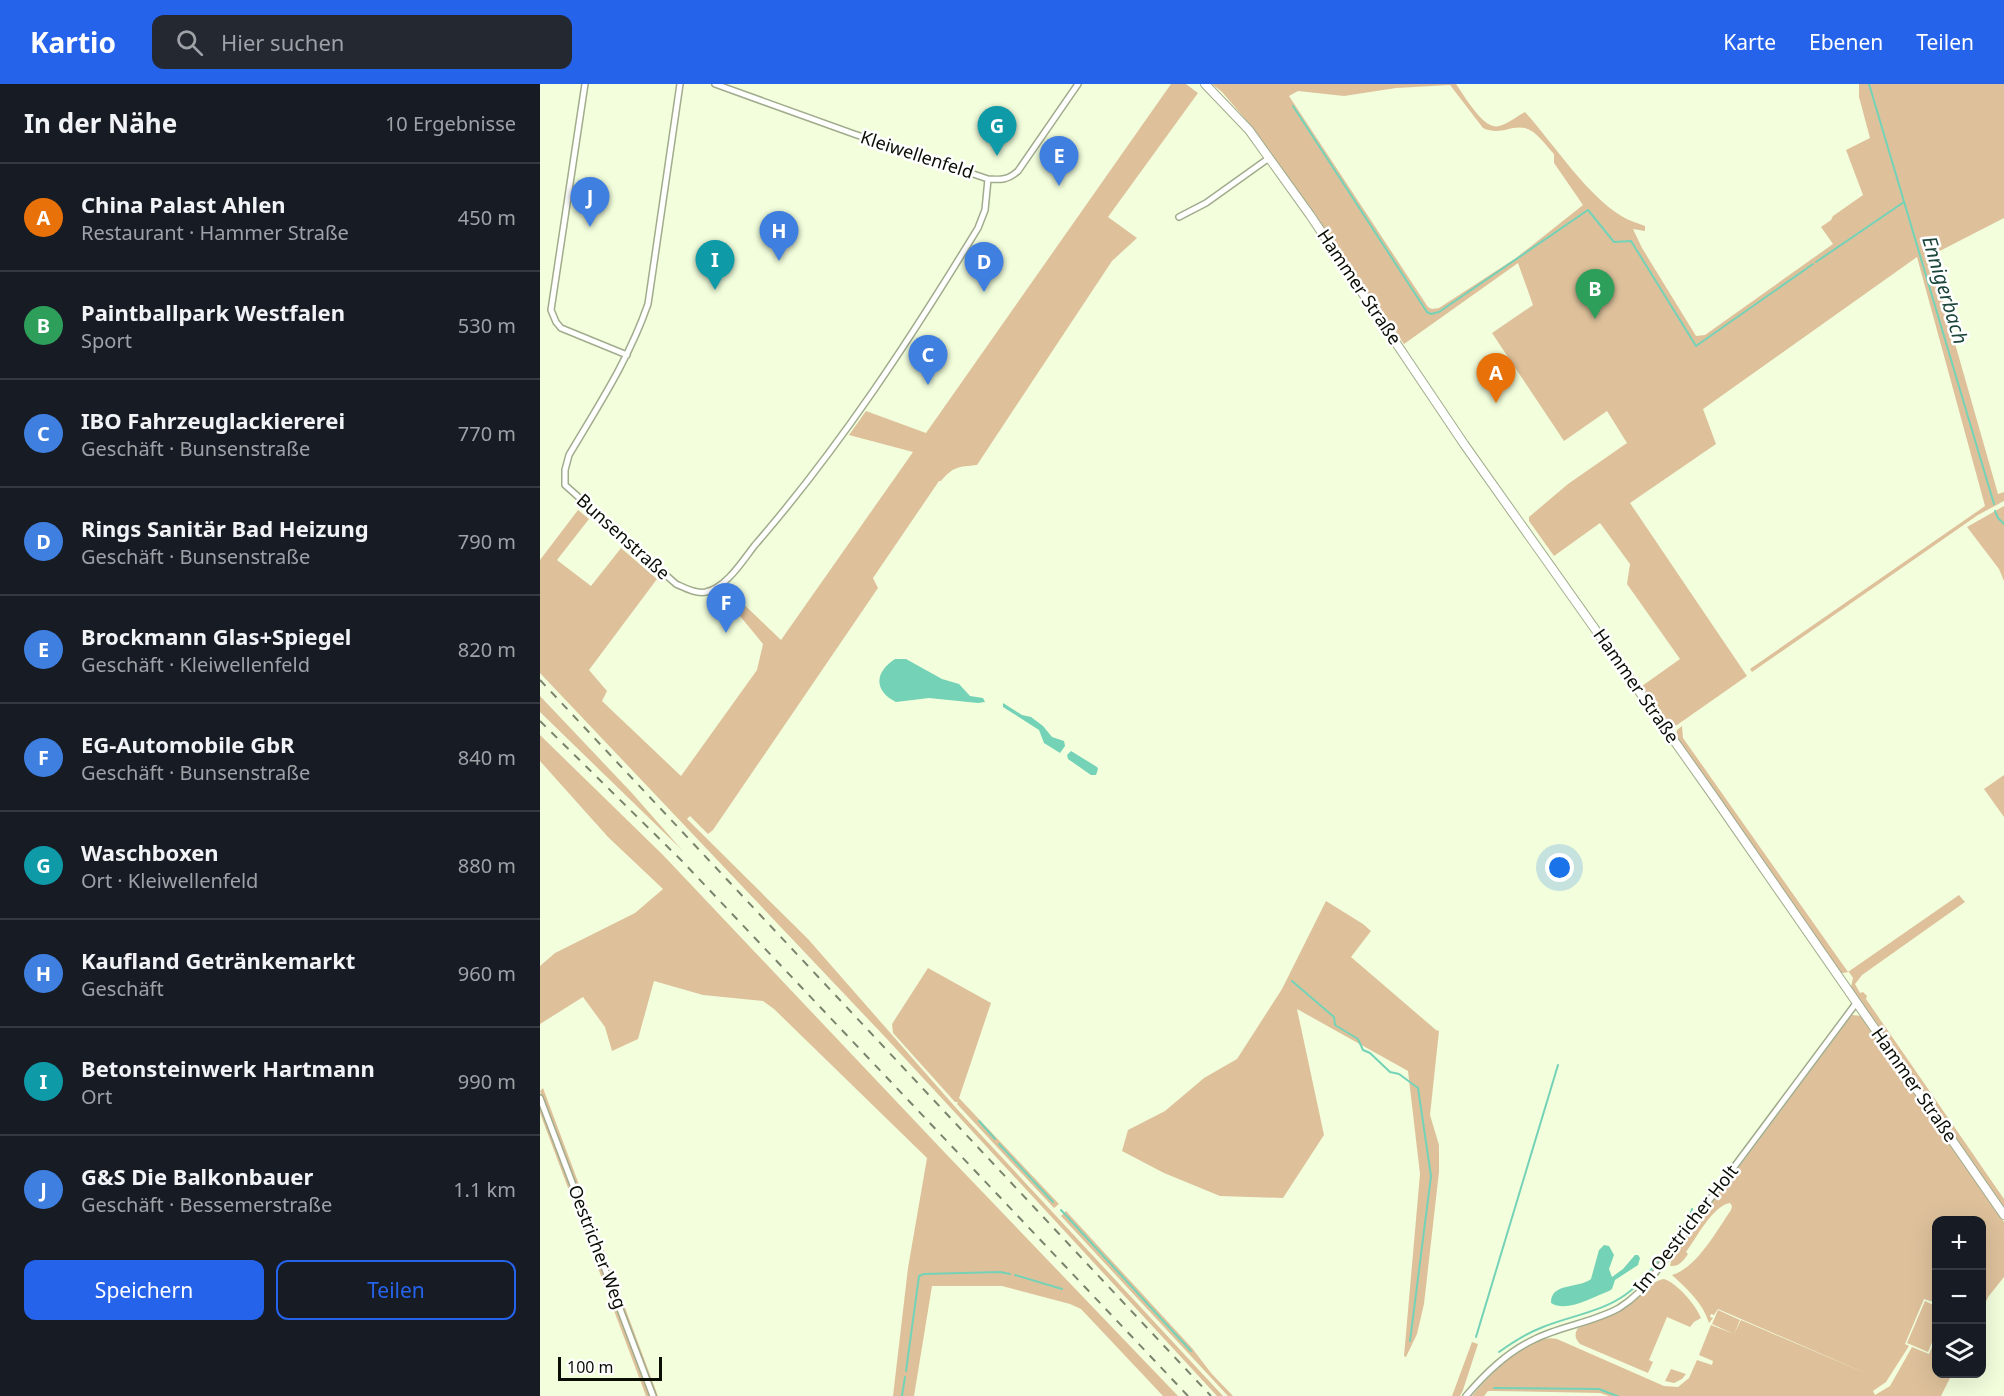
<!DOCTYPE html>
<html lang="de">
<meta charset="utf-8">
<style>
body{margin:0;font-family:"Noto Sans",sans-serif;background:#242831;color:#f1f3f6}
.controls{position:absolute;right:18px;bottom:18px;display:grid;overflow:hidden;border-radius:12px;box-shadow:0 6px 24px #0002}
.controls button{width:54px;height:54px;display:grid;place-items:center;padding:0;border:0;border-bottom:2px solid #363941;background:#171b24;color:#f1f3f6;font:30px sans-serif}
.scale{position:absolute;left:18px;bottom:15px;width:104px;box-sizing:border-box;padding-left:6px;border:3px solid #0a0e04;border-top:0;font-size:16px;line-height:21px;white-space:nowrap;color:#0a0e04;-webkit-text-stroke:4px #fff;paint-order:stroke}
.you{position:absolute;left:1020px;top:784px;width:21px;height:21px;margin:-15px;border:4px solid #fff;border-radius:50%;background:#1a73e8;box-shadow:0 0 0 9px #1a73e833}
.badge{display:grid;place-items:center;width:39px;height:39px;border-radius:50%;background:#2563eb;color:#fff;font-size:20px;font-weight:700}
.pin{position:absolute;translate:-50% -50px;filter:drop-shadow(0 2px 3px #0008)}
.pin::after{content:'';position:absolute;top:32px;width:21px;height:18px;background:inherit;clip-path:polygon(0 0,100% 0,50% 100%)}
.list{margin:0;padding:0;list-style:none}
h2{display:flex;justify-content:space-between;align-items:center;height:78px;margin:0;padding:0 24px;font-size:26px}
h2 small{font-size:20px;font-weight:400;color:#9ea1a6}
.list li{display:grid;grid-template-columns:39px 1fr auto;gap:18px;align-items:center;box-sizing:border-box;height:108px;padding:0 24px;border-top:2px solid #363941}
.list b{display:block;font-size:22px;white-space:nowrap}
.list p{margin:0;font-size:20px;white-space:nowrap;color:#9ea1a6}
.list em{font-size:20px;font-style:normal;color:#9ea1a6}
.actions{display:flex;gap:12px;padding:18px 24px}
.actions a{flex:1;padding:14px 0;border:2px solid #2563eb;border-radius:12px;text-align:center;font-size:21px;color:#2563eb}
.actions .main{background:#2563eb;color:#fff}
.icon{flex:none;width:33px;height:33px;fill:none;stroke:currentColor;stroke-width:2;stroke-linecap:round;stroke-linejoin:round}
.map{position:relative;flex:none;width:1464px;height:1312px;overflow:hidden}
header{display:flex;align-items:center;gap:36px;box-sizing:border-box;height:84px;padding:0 30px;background:#2563eb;color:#fff}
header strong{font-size:28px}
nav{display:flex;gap:33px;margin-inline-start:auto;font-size:21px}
.search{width:420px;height:54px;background:#242831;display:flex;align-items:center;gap:15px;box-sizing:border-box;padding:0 21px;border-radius:12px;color:#9ea1a6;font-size:22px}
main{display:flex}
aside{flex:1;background:#171b24}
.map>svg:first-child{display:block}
</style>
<header>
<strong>Kartio</strong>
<div class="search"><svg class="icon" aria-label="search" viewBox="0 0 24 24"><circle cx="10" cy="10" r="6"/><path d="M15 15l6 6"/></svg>Hier suchen</div>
<nav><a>Karte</a><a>Ebenen</a><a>Teilen</a></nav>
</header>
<main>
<aside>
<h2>In der Nähe<small>10 Ergebnisse</small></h2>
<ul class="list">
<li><span class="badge" style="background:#e8710a">A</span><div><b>China Palast Ahlen</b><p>Restaurant · Hammer Straße</p></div><em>450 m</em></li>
<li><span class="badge" style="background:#2e9e5b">B</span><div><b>Paintballpark Westfalen</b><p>Sport</p></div><em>530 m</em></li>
<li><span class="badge" style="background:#3f7fe0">C</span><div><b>IBO Fahrzeuglackiererei</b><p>Geschäft · Bunsenstraße</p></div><em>770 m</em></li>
<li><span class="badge" style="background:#3f7fe0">D</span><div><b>Rings Sanitär Bad Heizung</b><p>Geschäft · Bunsenstraße</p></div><em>790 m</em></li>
<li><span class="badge" style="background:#3f7fe0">E</span><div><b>Brockmann Glas+Spiegel</b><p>Geschäft · Kleiwellenfeld</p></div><em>820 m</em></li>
<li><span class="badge" style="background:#3f7fe0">F</span><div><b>EG-Automobile GbR</b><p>Geschäft · Bunsenstraße</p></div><em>840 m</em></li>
<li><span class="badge" style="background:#0f9aa8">G</span><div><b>Waschboxen</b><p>Ort · Kleiwellenfeld</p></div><em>880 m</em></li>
<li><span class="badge" style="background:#3f7fe0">H</span><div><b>Kaufland Getränkemarkt</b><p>Geschäft</p></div><em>960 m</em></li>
<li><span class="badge" style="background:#0f9aa8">I</span><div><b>Betonsteinwerk Hartmann</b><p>Ort</p></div><em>990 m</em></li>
<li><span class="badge" style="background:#3f7fe0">J</span><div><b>G&amp;S Die Balkonbauer</b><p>Geschäft · Bessemerstraße</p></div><em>1.1 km</em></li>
</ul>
<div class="actions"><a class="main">Speichern</a><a>Teilen</a></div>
</aside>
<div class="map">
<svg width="1464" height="1312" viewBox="0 0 1464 1312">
<rect width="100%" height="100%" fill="#f2fedc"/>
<path fill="#dec19b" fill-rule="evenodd" d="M631,0H646L658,9L568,133L597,154L572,177L437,381C418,383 414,382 401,397H399L333,494L338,504L173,746L168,750L150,732L147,735L268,855L417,1025L683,1312H677L346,954L0,589V476L38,426L49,435L17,476L51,502L81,464L117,495L49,586L67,607L62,617L141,692L217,586L223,560L191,521L175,514L188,505L241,556L373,368L309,351L326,327L386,349Z
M672,0H916C924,11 944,47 959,42C968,40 977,32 985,28C1013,59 1048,113 1083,133C1090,137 1098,139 1105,142V147L1093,145L1102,164L1156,252L1165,251L1293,160L1281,143L1291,136L1293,132L1323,111L1306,66L1330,54L1319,13V0H1464V134L1390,172L1458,410L1464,408V417L1438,431L1212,588L1210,585L1445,422L1377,173L1163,325L1176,360L1090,419L1207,592L1137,641L1130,642L1102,602L1140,575L1087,500L1090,480L1060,439L1014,472L989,437V433L1028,400L1087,359L1067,327L1024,357L952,249L993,221L978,179L864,260L713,44L682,8ZM910,1L943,44C960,52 970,41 985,44C997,47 1006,62 1014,70V79L1043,121L976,174L899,224L892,225L888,223L749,12L758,7L804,12L856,4Z
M1464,422V497L1459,485L1427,443Z
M0,612L91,708L142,766L0,628Z
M1142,642L1143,654L1308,888L1419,811L1425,818L1322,891L1315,900L1320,909L1323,908L1327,912L1326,915L1464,1115V1124L1311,903L1313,894L1309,888L1302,889L1299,887L1136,652L1137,646Z
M0,651L123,771L408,1072L638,1312H623L541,1225L530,1220L462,1202H392L374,1312H353L368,1184L387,1074L234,925L223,917L163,911L114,897L98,955L72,967L65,943L43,913L0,940V882L15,869L95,829L123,805L68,753L0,677Z
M1464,691V733L1444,705Z
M786,817L823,840L831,847L811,873L896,946L899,947L890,1031L899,1061V1088L884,1220L877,1250L866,1273L864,1272L880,1090L868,987L757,925L784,1051L743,1114L680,1112L624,1089L582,1067L588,1046L625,1027L664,994L697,975L742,905Z
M388,884L451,919L419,1014L519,1120L514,1124L417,1020L418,1018H415L353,949L352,940Z
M1312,931L1322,932L1464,1138V1193L1448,1213L1442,1226V1136H1396V1219L1384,1215L1365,1260L1369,1262L1346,1298L1333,1307L1335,1311L1350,1302L1372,1263L1389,1270L1396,1253V1290H1412L1401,1312H1069L1060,1309L953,1307H948L944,1312H932C948,1293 989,1248 1017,1255L1124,1302L1138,1303L1149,1294L1157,1276L1172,1281L1173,1277L1159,1271L1171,1241L1194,1250L1172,1240L1178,1226L1200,1236L1194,1250L1201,1236L1330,1291L1178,1225L1174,1231L1171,1230L1170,1233L1173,1234L1169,1239C1163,1219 1147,1205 1132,1191C1157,1184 1177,1146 1191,1126L1192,1122L1190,1119C1173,1121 1156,1155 1146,1168L1148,1170C1143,1177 1139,1183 1130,1182L1132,1173Z
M3,1004L118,1312H114L0,1007Z
M0,1019L110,1312H106L0,1029Z
M526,1127L652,1264L671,1289L693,1312H688L521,1132Z
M1124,1195C1137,1199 1156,1221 1161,1234L1154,1238L1150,1243L1127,1233L1109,1276L1113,1278L1108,1289L1040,1260C1035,1255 1034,1250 1038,1244C1054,1236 1072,1233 1087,1223C1099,1215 1109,1197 1124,1195Z
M1385,1217L1396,1222V1249L1388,1268L1367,1259Z
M932,1258L938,1260L923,1306L920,1312H912Z
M1131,1285L1146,1290L1142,1295L1134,1299L1125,1297Z"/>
<path fill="#74d2b7" d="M355,575H366L402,595L419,600L430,612L443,614L445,618L438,619L389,614L356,618C333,606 335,588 355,575Z
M463,619L482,631L491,633L503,642L512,653L524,657L525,662L520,669L504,659L499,646L463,623Z
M531,667L557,683L558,685L556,691H551L528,675L527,671Z
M1064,1161L1069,1162L1074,1171L1069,1185L1072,1193L1083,1185L1095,1171H1098L1100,1174L1098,1181L1075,1196L1072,1205L1069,1207C1053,1213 1027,1229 1011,1219C1011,1198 1038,1205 1051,1195L1059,1166Z"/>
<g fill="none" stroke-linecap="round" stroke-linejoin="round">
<path stroke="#74d2b7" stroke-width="2" d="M1329,0L1454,420
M753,22L887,228L891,230L899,228L1048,126L1074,158L1091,157L1156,262L1273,180
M1276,178L1364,118
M1455,427L1458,434L1464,440
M752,897L794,933L795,941L818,955L823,966L830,969L850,988L859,990L878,1004L891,1092L870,1257
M439,1037L455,1055
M459,1060L513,1118
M521,1126L651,1267
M475,1191L522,1205
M936,1253L1018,981
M959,1268C973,1258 987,1249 1003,1243C1030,1232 1061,1228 1085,1211C1111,1193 1131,1157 1150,1132L1152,1125
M366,1287L379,1192L384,1190L460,1188L470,1190
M954,1304L1059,1305L1077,1312
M362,1312L365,1293"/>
<defs>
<path id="street" d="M45,0L11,226L16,238L21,244L87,271
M140,0L108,220C89,275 58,322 29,371L25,386V401L136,500C145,504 156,510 166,508C187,503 203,476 215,461C300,363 371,254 438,144L445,126L448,95
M175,0L314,50L448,95C461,96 468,96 478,87L538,0
M639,133L666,119L729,74
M0,1014L113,1312
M926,1312C945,1290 966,1269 993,1256C1020,1242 1052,1239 1079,1224C1095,1214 1108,1200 1118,1185L1317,918"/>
<path id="secondary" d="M665,0L709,46L770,131L924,360L1174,713L1464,1131"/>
</defs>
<use href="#street" stroke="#a1ac8c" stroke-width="8"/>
<use href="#secondary" stroke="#a1ac8c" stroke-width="10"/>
<use href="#street" stroke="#fff" stroke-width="5"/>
<use href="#secondary" stroke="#fff" stroke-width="8"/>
<path stroke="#7b836d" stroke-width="2" stroke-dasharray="8 8" stroke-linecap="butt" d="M0,596L671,1312
M0,637L142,777L648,1312"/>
</g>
<g text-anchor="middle" stroke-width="5" stroke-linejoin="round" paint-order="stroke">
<g font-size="18" fill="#0a0e04" stroke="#fff">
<text transform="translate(377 71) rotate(18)" y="6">Kleiwellenfeld</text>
<text transform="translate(819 203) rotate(56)" y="6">Hammer Straße</text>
<text transform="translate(83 453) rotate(42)" y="6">Bunsenstraße</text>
<text transform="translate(1096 602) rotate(55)" y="6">Hammer Straße</text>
<text transform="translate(1374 1001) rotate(55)" y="6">Hammer Straße</text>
<text transform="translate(1146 1145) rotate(-52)" y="6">Im Oestricher Holt</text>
<text transform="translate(57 1163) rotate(69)" y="6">Oestricher Weg</text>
</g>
<g font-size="20" font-style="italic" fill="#1c463b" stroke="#fff">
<text transform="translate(1405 206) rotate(73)" y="7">Ennigerbach</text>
</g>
</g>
</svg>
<div class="controls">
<button>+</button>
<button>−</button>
<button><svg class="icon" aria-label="layers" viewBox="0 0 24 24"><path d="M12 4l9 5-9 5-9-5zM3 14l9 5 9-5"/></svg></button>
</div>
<div class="scale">100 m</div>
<div class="you"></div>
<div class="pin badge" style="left:956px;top:319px;background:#e8710a">A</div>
<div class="pin badge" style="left:1055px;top:235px;background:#2e9e5b">B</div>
<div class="pin badge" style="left:388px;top:301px;background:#3f7fe0">C</div>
<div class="pin badge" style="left:444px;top:208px;background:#3f7fe0">D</div>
<div class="pin badge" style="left:519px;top:102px;background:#3f7fe0">E</div>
<div class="pin badge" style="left:186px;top:549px;background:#3f7fe0">F</div>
<div class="pin badge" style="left:457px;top:72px;background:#0f9aa8">G</div>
<div class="pin badge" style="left:239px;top:177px;background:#3f7fe0">H</div>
<div class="pin badge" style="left:175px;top:206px;background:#0f9aa8">I</div>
<div class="pin badge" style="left:50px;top:143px;background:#3f7fe0">J</div>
</div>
</main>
